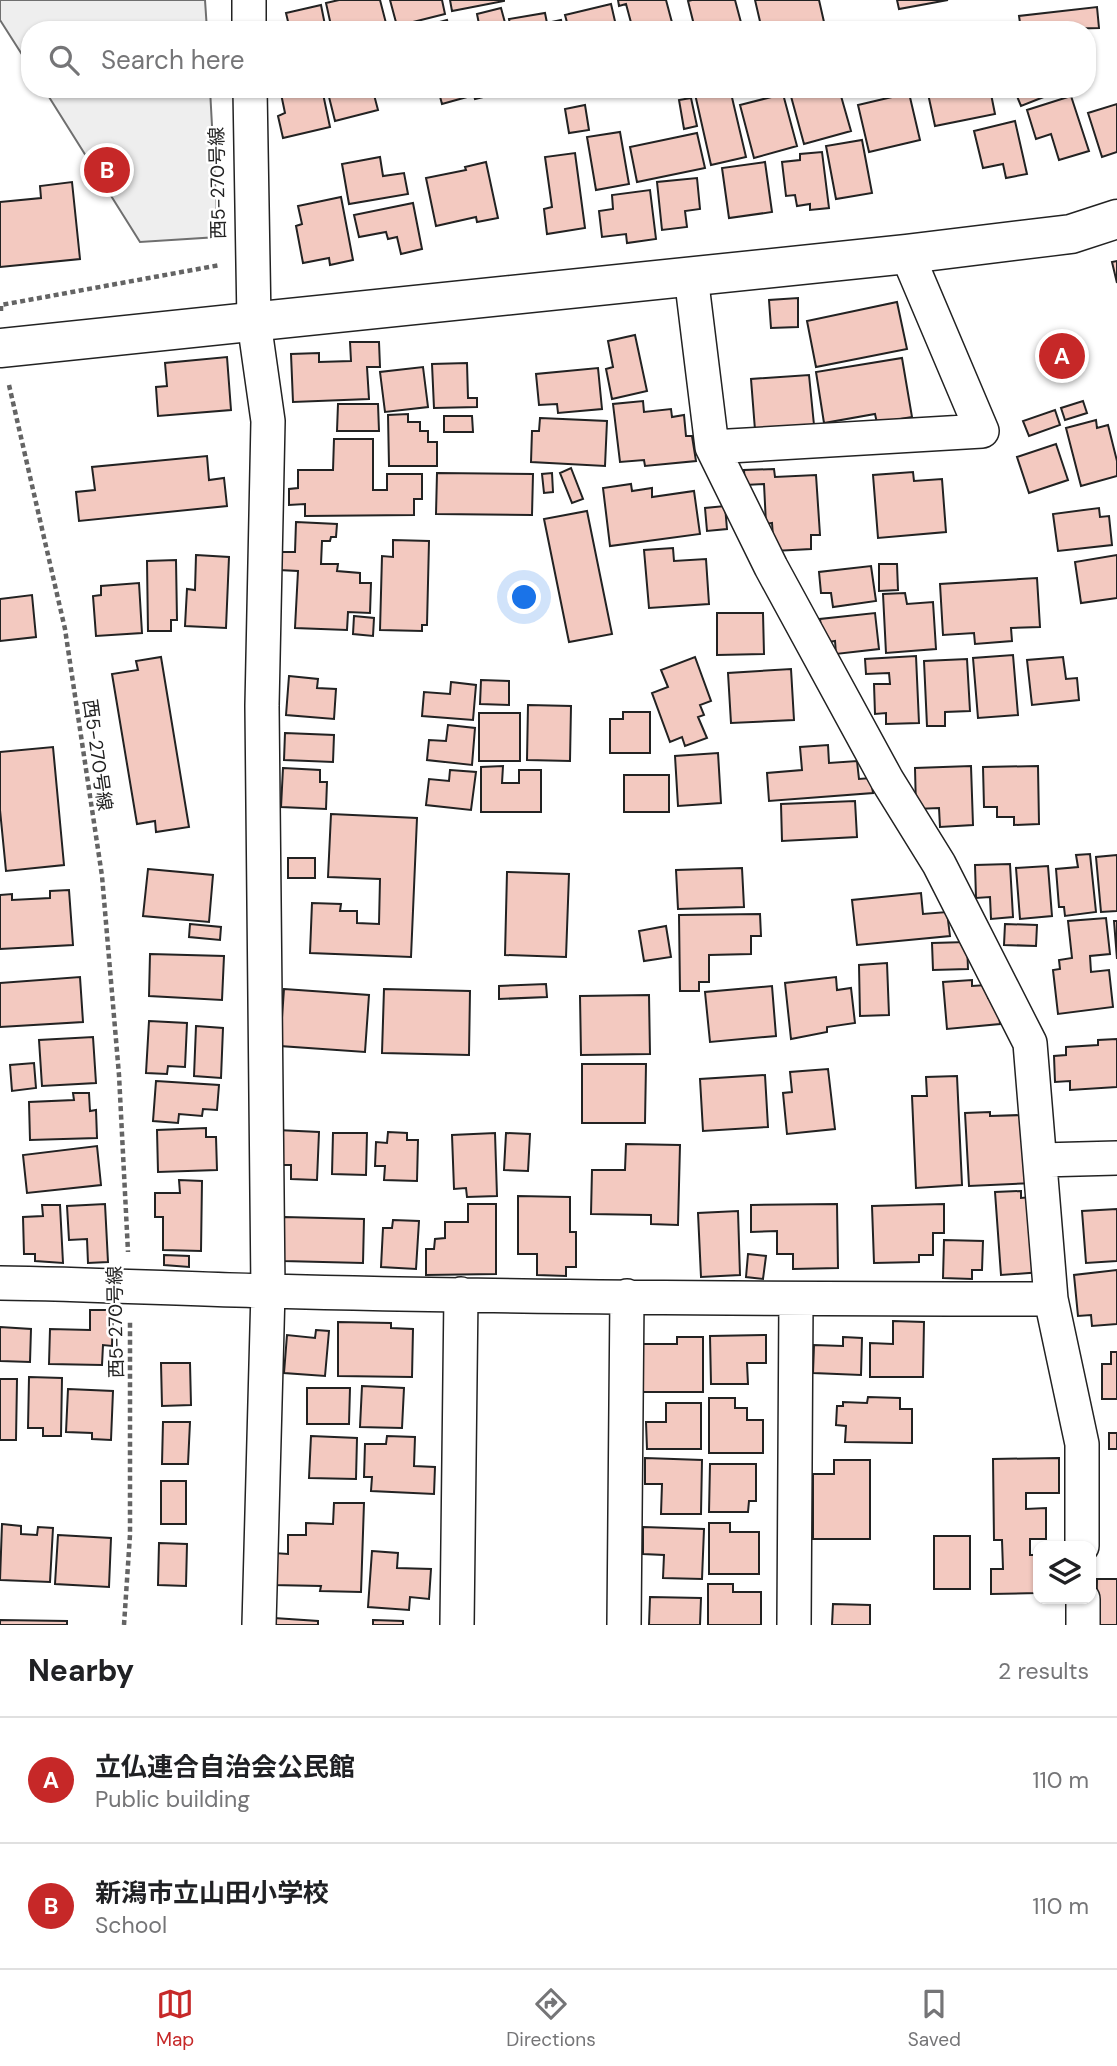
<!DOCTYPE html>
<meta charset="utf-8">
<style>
body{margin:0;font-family:"DM Sans","Noto Sans JP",sans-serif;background:#f6f6f6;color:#202124}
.controls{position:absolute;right:21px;bottom:21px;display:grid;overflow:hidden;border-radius:14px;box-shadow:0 2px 5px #0004}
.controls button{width:63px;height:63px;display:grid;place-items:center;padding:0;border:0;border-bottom:2px solid #e0e0e0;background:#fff;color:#202124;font:35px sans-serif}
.you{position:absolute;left:525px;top:598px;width:24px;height:24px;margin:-18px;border:5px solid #fff;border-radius:50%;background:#1a73e8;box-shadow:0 0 0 10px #1a73e833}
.badge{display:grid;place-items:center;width:46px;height:46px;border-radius:50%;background:#c62828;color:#fff;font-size:23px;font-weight:700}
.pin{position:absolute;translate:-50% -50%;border:4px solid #fff;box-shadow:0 2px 7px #0006}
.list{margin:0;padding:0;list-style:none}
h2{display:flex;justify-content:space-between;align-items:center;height:91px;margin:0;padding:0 28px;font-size:30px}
h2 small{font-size:23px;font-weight:400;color:#757577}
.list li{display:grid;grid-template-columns:46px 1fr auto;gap:21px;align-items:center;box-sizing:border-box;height:126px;padding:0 28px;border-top:2px solid #e0e0e0}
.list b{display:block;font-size:26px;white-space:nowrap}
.list p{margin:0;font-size:23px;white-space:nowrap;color:#757577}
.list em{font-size:23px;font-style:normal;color:#757577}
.icon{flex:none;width:38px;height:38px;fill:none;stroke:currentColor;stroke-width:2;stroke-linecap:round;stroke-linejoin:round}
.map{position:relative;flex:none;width:1117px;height:1625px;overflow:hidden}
.search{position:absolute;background:#fff;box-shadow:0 2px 5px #0004;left:21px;right:21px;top:21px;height:77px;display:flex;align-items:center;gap:18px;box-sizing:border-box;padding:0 24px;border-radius:28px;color:#757577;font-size:26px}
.sheet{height:343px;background:#fff}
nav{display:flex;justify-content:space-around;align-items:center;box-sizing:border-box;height:98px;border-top:2px solid #e0e0e0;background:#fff;font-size:19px;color:#757577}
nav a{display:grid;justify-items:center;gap:4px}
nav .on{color:#c62828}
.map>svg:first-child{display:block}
</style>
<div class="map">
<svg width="1117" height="1625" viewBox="0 0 1117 1625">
<rect width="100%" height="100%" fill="#fff"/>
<path fill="#eee" stroke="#6f6f6f" stroke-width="2" d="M0,0H205L207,30H30V67L0,20Z
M44,89H210L218,237L140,242Z"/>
<path fill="#f3c9c0" stroke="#222" stroke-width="2" d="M339,0H380L387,27L377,30H332L326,3Z
M390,0H442L445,14L397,26Z
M450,0H504V1L452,11Z
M618,0H666L674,30H633L626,4L619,6Z
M692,0H735L743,30H705L704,27L695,29L688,1Z
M755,0H819L824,22L786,30H762Z
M897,0H948L899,9Z
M611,4L617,30H569L565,15Z
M321,5L326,30H290L286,13Z
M1097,7L1099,28L1021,30L1019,16Z
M501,8L507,30H458L479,24L477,14Z
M545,13L547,23L561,20L563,30H511L509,19Z
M447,20L450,30H410Z
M280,89H322L330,127L283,138L278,116L285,113Z
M327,89H380L373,91L378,110L335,121Z
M438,89H465L467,97L442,104Z
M472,89H508V91L475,99Z
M713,89H730L746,157L711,165L695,94Z
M789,89H839L851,131L804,144Z
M875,89H898L876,93Z
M927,89H990L995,114L935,126Z
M1014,89H1064L1021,106Z
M909,93L920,140L869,152L858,105Z
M783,94L797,146L754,158L740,105Z
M1071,96L1089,151L1059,160L1051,134L1036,139L1027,110Z
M691,98L697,126L684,129L679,100Z
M1117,104V152L1102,157L1088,113Z
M585,105L589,130L569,133L565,109Z
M1015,121L1027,174L1006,178L1003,164L983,168L974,131Z
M620,132L629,184L596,190L587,137Z
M697,133L705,168L637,182L630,147Z
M862,140L872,193L836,199L826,146Z
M822,152L829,208L810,210V204L797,206L795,195L786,196L782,162L800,160V154Z
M575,153L585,228L547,234L544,209L552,207L545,157Z
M380,157L383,176L404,173L408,194L349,204L342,164Z
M486,162L498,218L477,222L476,217L436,226L426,178L466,170L465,167Z
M765,162L772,212L729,218L722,168Z
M697,178L700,209L685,211L687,227L662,230L657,182Z
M72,182L80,259L0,267V202L41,198L40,186Z
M650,190L656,239L627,243L626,234L602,237L599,211L613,209L612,195Z
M341,197L353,260L330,265L329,258L303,263L296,226L302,224L298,206Z
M413,203L422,249L401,254L397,237L388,239L386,232L359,237L354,215Z
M1117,261V283L1112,262Z
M798,298V327L771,328L769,300Z
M897,302L907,349L816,367L807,321Z
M635,335L647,391L612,399L606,369L613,367L608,341Z
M350,342H379L380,367H367L369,399L293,402L291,354L319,353V362L351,361Z
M227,357L231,410L158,416L156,387L167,386L165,363Z
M902,358L912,417L877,423L875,414L824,423L816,372Z
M467,363L468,398H477V407L434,408L432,364Z
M423,367L428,407L385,412L380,372Z
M598,368L602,409L558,413L557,404L539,405L536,374Z
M809,375L814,425L755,430L751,379Z
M643,401L644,412L671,409L672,417L684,415L686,436H692L696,461L645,466L644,460L620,462L613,404Z
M1083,401L1087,413L1065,420L1061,408Z
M338,404H378L379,431H337Z
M1055,410L1060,425L1029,436L1023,421Z
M408,414V422H420V431H428V442H437V466H389L388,415Z
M444,416H472L473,432H444Z
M540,418L607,421L605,466L531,462L532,431H539Z
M1096,420L1097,428L1108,425L1117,461V476L1081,486L1066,428Z
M334,439H373V490H387V474H422V499H414V515L305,516V504L289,505V489L298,488V470H333Z
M1056,444L1068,480L1029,493L1017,457Z
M207,456L209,480L224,478L227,506L79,521L76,492L95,490L92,467Z
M571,468L583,499L572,503L560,473Z
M774,469L775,477L816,475L820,535H811V549L774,551L772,523L766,524L764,484L745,485L744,470Z
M913,472L914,481L942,479L946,532L878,538L873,475Z
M437,473L533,474L532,515L436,514Z
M552,473L553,492L544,493L542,474Z
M631,484L632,491L652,488V497L694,491L700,534L610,546L603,488Z
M725,506L727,529L707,531L705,508Z
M1099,508L1100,517L1109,516L1112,545L1058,551L1053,514Z
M587,511L612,634L569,642L544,519Z
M296,522L337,524L336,537H331L330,541H322L321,564H338L337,571L360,573V583H371L370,613L348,612L347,630L295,628L298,571L279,570L280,552H295Z
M393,540L429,541L427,625H422V631L380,630L382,556L393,557Z
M673,548L674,561L706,559L709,604L649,608L644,550Z
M196,555L229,557L226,628L185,626L187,589L195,590Z
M1117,555V598L1081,603L1075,562Z
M176,560L177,620H171V631H148L147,561Z
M879,564H897L898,590L879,591Z
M871,566L876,601L833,607L831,593H821L819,572Z
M1037,578L1040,627L1011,628L1012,641L975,644L974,633L943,635L940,584Z
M139,583L142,633L96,636L93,596L101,595V586Z
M905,593L907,604L933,602L936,649L886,653L883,594Z
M32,595L36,637L0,641V599Z
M717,613H763L764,654L717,655Z
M875,613L879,649L836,654L835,641L823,643L820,619Z
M354,616L374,618L373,636L353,634Z
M1013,655L1018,715L978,718L973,658Z
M916,656L919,723L886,724V713L875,714L874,684H890L889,673L866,674L865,659Z
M161,657L189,827L156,832L155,821L137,824L112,674L138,670L136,661Z
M695,657L711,701L700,705L704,715L698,717L707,738L685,746L682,737L670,742L652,693L668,687L661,670Z
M1063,657L1066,679L1077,678L1079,700L1032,705L1027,660Z
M967,659L970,711L945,712V726H927L924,661Z
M791,669L794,720L731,723L728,673Z
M289,676L318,679L317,688L336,689L334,719L286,715Z
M481,680L509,681V705L480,704Z
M451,682L476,685L473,720L422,716L424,692L450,694Z
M528,705L571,706L570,761L527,760Z
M623,712H650V753H610V719H623Z
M479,713H520V761H479Z
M448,725L475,728L472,765L427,760L429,740L446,741Z
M285,733L334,735L333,762L284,760Z
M828,745L829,763L857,761L859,779L871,778L873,793L769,801L767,773L802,770L800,747Z
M53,747L64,865L6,871L0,810V752Z
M718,753L721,803L678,806L675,756Z
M503,766L502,783H519V770H541V812H481V767Z
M971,766L973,825L940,827L939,808L916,809L915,768Z
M1038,766L1039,824L1014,825V817H997V807H984L983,767Z
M283,768L320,770V782H327L326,809L281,807Z
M450,770L476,772L471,810L426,805L429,779L449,781Z
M624,775H669V812H624Z
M855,801L857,837L782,841L781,804Z
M331,814L417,818L411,957L310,953L312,903L341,904L340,911H357V923L379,924L380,879L328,877Z
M1090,854L1096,912L1065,916L1064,907H1059L1056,869L1078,867L1076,855Z
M1117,855V911L1101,912L1096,857Z
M288,858H315V878H288Z
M1010,864L1013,917L991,919L990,897L976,898L975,865Z
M1048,866L1052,916L1020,919L1016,868Z
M742,868L744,907L678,909L676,870Z
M148,869L213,875L209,922L143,916Z
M507,872L569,874L566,957L505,955Z
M69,890L73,945L0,949V895L12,894V900L50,898V891Z
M921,893L923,914L947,912L950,936L857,945L852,900Z
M760,914L761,936H751V954L709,955V982H699V991H680L679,915Z
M1106,918L1110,954L1090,956L1091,972L1109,970L1113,1007L1058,1014L1053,970L1060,969L1059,960L1072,958L1068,921Z
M1114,921H1117V959Z
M190,924L221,927L220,940L189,937Z
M1005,924L1037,925L1036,946L1004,945Z
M666,926L671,957L644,961L639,931Z
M967,942L968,969L933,970L932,943Z
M150,954L224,956L222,1000L149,996Z
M887,963L889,1015L860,1016L859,965Z
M80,977L83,1022L0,1027V983Z
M836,977L837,990L851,988L855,1023L827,1027V1032L791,1039L785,983Z
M972,980V986L987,985L988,998L997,997L1000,1024L947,1029L943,982Z
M546,984L547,997L499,999V986Z
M772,986L776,1036L710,1042L705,992Z
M284,989L369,995L365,1052L280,1046Z
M384,989L470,991L469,1055L382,1053Z
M649,995L650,1054L581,1055L580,996Z
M149,1021L187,1023L185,1067L168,1066L167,1074L146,1073Z
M196,1026L223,1028L221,1078L194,1076Z
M93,1037L96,1083L42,1086L39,1040Z
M1117,1039V1087L1070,1090V1081L1055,1082L1054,1056L1066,1055V1047L1098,1045V1040Z
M34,1063L36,1088L12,1091L10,1065Z
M582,1064H646L645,1123H582Z
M828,1069L835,1129L787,1134L783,1093L792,1092L790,1072Z
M765,1075L768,1127L703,1131L700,1079Z
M957,1076L962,1185L916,1188L912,1096H927L926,1077Z
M156,1081L219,1085L217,1110L203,1109L202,1116L179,1114L178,1123L153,1121Z
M73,1093H89L90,1111L96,1110L97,1138L30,1140L29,1102L74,1100Z
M990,1112V1116L1022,1115L1035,1183L969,1186L965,1113Z
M206,1128V1137H216L217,1170L158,1172L157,1130Z
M277,1130L319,1132L317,1180L291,1179V1165H276Z
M388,1132L407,1133V1140H418L417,1181L384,1180L385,1166H375L376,1142L387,1143Z
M333,1133H367L366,1175L332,1174Z
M495,1133L497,1196L467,1197L466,1188L454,1189L452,1135Z
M506,1133L530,1134L528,1171L504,1170Z
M626,1144L680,1145L678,1225L651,1224V1215L591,1214L592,1170H625Z
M97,1146L101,1185L27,1193L23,1155Z
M179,1180L202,1181L201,1251L163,1250V1217H155V1193H180Z
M1021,1191V1198L1031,1197L1042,1272L1001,1275L995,1192Z
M518,1196L570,1197V1232H576V1267H566V1276L537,1275V1254H518Z
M105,1204L108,1262L88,1263L87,1239L69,1240L67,1206Z
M468,1204H496V1274L426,1275V1249H434L435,1239L445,1238V1222H468Z
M837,1204L838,1268L793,1269V1254H777V1231L751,1232V1205Z
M944,1204V1233H933V1255H919V1262L874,1263L872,1206Z
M42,1205H60L63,1263L35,1261V1254H24L23,1217L43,1216Z
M1117,1209V1261L1086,1263L1082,1211Z
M738,1211L740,1275L701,1277L698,1213Z
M284,1217L364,1219L363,1263L283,1261Z
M393,1220L419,1221L416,1269L381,1267L383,1228H392Z
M944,1240L983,1241L982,1270H972V1279L943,1278Z
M748,1254L766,1256L763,1279L746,1277Z
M164,1255L189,1256V1267L164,1265Z
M1117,1270V1324L1092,1326L1091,1315L1078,1316L1074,1275Z
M90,1310H113L112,1346L103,1345L102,1365L49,1364L50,1329L90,1330Z
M893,1321L924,1322L923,1377H870V1343L893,1344Z
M338,1322L391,1323V1328L413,1329L412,1377L338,1376Z
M0,1327L31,1329L30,1362L0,1361Z
M316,1330L329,1331L325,1376L284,1373L287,1335L315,1338Z
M766,1335V1363H747L748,1384H711L710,1336Z
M677,1337H703V1392H642V1344H677Z
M843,1337L862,1338L861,1375L813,1373L814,1345L843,1346Z
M1111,1352H1117V1399H1102V1364H1111Z
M161,1363H190L191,1405L162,1406Z
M29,1377L62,1378L61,1436H43V1428H28Z
M0,1379H17L16,1440H0Z
M362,1386L404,1388L402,1428L360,1427Z
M307,1388H350L349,1424H307Z
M68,1389L113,1391L111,1440L92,1439V1433L66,1432Z
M868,1397L900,1398V1409H912V1443L845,1442L846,1426L836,1425L837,1406H843V1402L867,1403Z
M709,1398H735V1408H747V1420H763V1453H709Z
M666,1403H701V1449H647L646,1422H666Z
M163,1422H190L188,1464H162Z
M1109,1433H1117V1449H1109Z
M311,1436L357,1438L356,1479L309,1478Z
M387,1436L415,1437L414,1466L435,1467L434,1494L371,1491L372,1477H364L365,1444H386Z
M645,1458L702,1460L701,1514H661L662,1484H645Z
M1059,1458V1493H1026V1509L1046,1508V1539H1030V1555H1038V1593L991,1594V1569H1003L1002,1540H994L993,1459Z
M834,1460H870V1539H813V1474H834Z
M710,1464H756V1501H749L748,1512H709Z
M161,1481H186V1524H161Z
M334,1503H364L361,1592L320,1591L321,1586L272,1585L274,1553L288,1554V1535H306V1523L333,1524Z
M709,1523H730V1532H759V1574H709Z
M2,1524L21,1526V1534L37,1535L38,1527L53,1528L50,1582L0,1580Z
M643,1527L704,1529L702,1579L663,1578L664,1555L643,1554Z
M58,1535L111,1538L109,1587L55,1584Z
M934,1536H970V1589H934Z
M159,1543L187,1544L186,1586L158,1585Z
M372,1551L398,1553L397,1568L431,1569L429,1599L410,1597L409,1610L368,1607Z
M1097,1579H1117V1625H1096Z
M708,1584H733V1592H761V1625H708Z
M650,1597L701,1598L700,1625H649Z
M833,1604L870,1605V1625H832Z
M274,1618L318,1621V1625H273Z
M0,1620L67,1621V1625H0Z
M373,1620L403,1621V1625H373Z"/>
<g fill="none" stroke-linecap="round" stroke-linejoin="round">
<defs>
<path id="minor" d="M249,0V30
M250,89L254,322L268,421L262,706L268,1291L259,1625
M691,276L712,447L771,567L887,780L939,864L1030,1043L1051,1299L1082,1444V1546
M712,447L982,431L907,254
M1041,1160L1117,1158
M0,1283C90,1284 179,1289 269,1291C530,1298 791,1299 1051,1299
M1083,1599V1625
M457,1625L461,1294
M624,1625L627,1296
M794,1625L796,1299"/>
<path id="tertiary" d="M0,348L907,254L1071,234L1117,219"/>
</defs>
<use href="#minor" stroke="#222" stroke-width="36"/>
<use href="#tertiary" stroke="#222" stroke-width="41"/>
<path stroke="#646464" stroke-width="4.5" stroke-dasharray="5 3.5" stroke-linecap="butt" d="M1,311V305L220,265
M9,385L65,629L102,876L119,1075L128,1252
M124,1625L130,1535V1320"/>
<use href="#minor" stroke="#fff" stroke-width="33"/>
<use href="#tertiary" stroke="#fff" stroke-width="38"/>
</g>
<g text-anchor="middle" stroke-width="5" stroke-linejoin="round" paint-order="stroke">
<g font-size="19" fill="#222" stroke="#fff">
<text transform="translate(217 183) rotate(-91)" y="7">西5-270号線</text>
<text transform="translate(98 755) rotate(82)" y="7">西5-270号線</text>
<text transform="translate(115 1322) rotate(-91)" y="7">西5-270号線</text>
</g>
</g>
</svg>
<div class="controls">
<button><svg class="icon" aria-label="layers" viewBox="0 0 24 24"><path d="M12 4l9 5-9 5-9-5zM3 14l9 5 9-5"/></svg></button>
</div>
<div class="you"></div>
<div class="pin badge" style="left:1062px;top:356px">A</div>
<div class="pin badge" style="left:107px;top:170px">B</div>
<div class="search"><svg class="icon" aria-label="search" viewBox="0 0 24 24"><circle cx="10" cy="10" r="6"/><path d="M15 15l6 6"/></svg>Search here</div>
</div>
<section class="sheet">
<h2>Nearby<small>2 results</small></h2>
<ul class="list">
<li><span class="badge">A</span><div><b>立仏連合自治会公民館</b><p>Public building</p></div><em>110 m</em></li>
<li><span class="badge">B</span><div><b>新潟市立山田小学校</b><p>School</p></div><em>110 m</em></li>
</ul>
</section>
<nav>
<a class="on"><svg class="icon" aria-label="map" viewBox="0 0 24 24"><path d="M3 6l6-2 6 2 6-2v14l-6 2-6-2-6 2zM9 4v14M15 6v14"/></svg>Map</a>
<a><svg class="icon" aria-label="directions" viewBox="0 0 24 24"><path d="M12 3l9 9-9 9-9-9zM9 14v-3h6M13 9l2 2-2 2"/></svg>Directions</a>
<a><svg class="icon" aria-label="saved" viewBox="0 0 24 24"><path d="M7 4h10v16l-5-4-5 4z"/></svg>Saved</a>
</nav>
